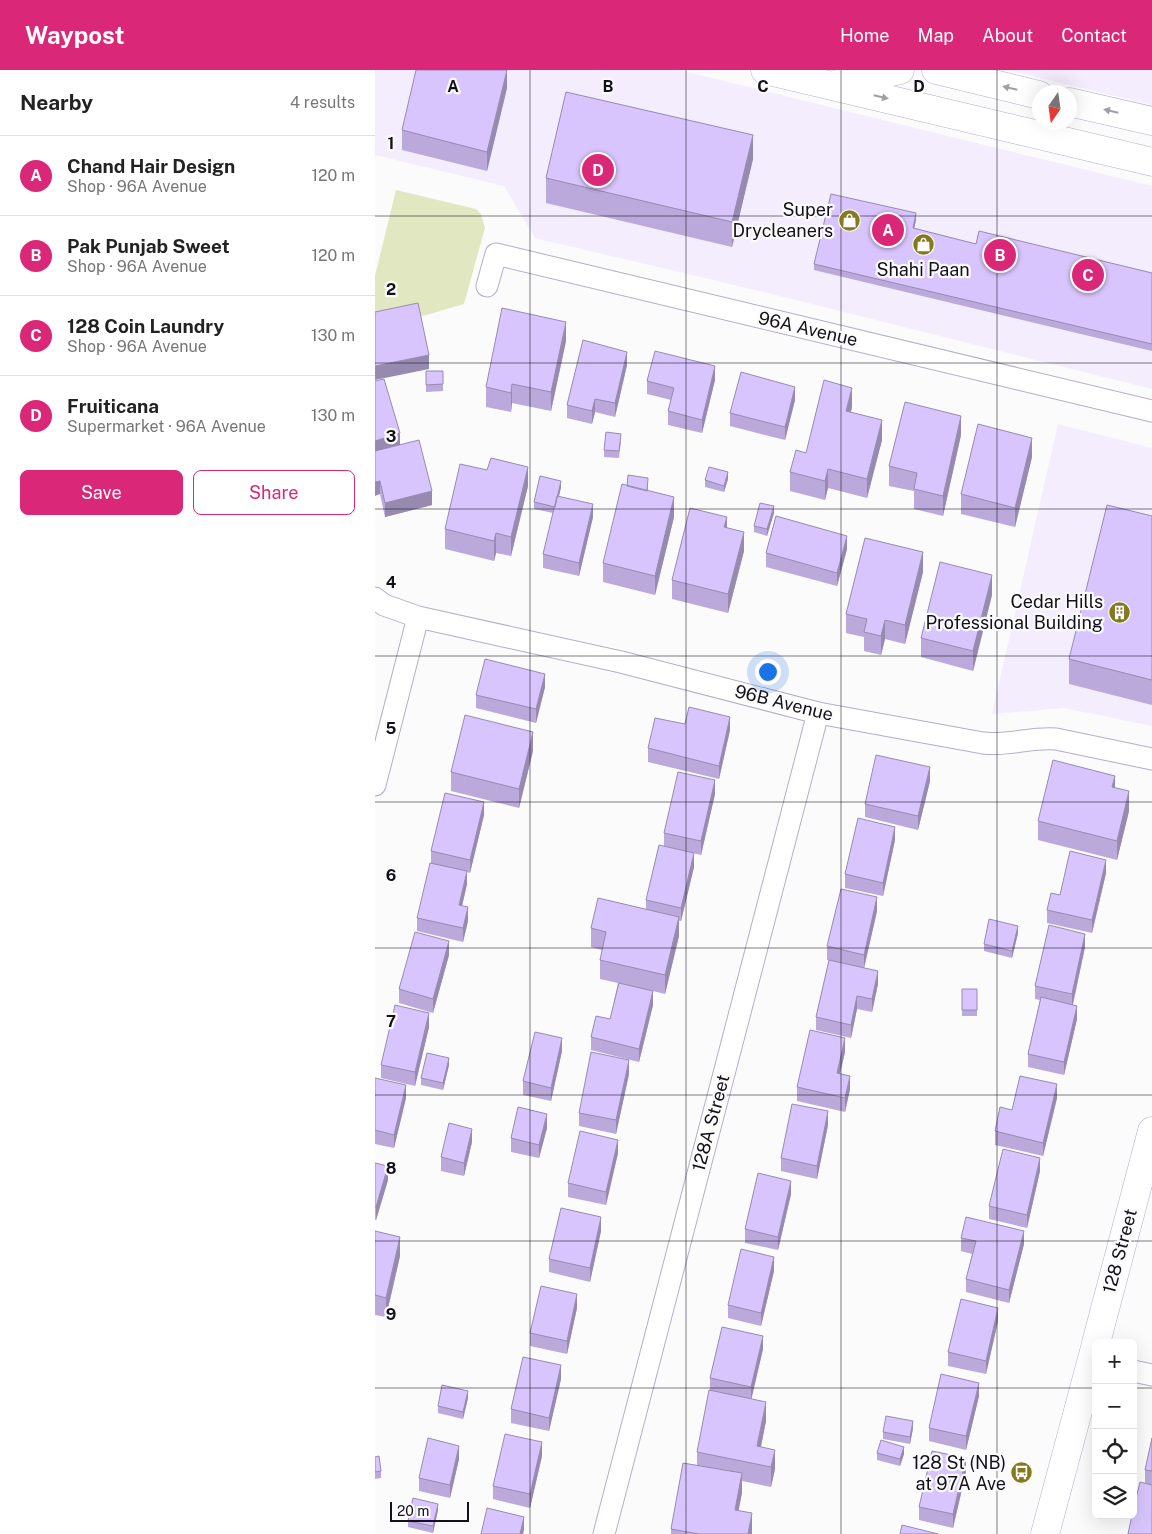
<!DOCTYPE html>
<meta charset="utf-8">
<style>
body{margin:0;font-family:"Public Sans",sans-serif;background:#f6f6f6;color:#222}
.controls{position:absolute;right:15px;bottom:15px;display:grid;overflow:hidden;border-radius:8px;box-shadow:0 5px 20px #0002}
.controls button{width:45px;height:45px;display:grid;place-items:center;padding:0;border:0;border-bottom:1px solid #e0e0e0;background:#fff;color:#222;font:25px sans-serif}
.compass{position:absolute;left:657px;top:15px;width:45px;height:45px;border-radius:50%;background:#fff;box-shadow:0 5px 20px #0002;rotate:193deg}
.scale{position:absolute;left:15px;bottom:12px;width:79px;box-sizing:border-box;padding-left:5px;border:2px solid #14101b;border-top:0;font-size:14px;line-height:18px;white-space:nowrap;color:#14101b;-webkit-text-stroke:4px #fbfbfb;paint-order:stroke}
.you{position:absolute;left:392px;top:601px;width:18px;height:18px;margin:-12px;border:4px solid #fff;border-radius:50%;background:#1a73e8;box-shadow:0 0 0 8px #1a73e833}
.badge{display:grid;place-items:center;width:32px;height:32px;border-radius:50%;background:#db2777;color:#fff;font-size:16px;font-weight:700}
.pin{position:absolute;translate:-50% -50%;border:2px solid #fff;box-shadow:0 1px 5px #0006}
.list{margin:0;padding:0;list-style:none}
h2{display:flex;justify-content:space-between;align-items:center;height:65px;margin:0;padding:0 20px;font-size:21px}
h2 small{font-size:16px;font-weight:400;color:#767676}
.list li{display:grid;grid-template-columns:32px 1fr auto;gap:15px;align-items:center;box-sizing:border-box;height:80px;padding:0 20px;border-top:1px solid #e0e0e0}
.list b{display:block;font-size:19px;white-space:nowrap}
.list p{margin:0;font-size:16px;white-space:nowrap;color:#767676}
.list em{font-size:16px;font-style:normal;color:#767676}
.actions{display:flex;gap:10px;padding:15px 20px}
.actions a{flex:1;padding:11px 0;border:1px solid #db2777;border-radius:8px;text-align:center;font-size:18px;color:#db2777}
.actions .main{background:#db2777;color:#fff}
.icon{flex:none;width:28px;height:28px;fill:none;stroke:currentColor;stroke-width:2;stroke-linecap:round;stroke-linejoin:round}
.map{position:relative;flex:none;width:777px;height:1464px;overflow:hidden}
header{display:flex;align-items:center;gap:30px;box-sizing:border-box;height:70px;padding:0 25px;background:#db2777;color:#fff}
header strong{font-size:24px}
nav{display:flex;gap:28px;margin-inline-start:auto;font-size:18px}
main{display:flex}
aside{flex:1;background:#fff}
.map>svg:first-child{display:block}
</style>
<header>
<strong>Waypost</strong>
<nav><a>Home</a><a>Map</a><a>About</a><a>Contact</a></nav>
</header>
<main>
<aside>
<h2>Nearby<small>4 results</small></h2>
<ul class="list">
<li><span class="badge">A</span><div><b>Chand Hair Design</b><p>Shop · 96A Avenue</p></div><em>120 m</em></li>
<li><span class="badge">B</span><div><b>Pak Punjab Sweet</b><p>Shop · 96A Avenue</p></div><em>120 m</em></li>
<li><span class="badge">C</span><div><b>128 Coin Laundry</b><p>Shop · 96A Avenue</p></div><em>130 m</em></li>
<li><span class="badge">D</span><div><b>Fruiticana</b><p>Supermarket · 96A Avenue</p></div><em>130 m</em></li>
</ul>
<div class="actions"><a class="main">Save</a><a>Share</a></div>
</aside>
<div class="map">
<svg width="777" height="1464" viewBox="0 0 777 1464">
<rect width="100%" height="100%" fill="#fbfbfb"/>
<path fill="#f3edfd" d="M0,0H304L777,116V319L393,223L160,168L129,116L0,85Z
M633,0H777V35Z
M683,354L777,378V656L689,638L617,644Z"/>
<path fill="#e1e8c1" d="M21,120L101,139L106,144L110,158L89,234L0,260V206Z"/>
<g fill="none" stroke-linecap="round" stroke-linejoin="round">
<defs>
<path id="minor" d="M112,216L121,184L777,341
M0,528L9,535L43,547L0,715
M43,547L246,592L443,643L608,673C633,676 656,667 681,669L777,689
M758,1301L777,1305
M229,1464L443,643"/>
<path id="secondary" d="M390,0L777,92
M561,0L664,25
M463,14L525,0
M694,32L777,51
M721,1273L777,1061
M670,1464L721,1274"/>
</defs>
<use href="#minor" stroke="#b7accb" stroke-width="23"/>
<use href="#secondary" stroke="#b7accb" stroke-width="29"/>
<use href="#minor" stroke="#fff" stroke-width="21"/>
<use href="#secondary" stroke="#fff" stroke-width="28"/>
</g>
<path fill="#baa9da" d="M132,18L112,101L27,80V60Z
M378,89L357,177L171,133V108Z
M541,150L539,158L601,174L777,203V281L439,200V194Z
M191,271L176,341L137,333L136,342L111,337V317Z
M252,295L240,347L220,342L217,354L192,348V335Z
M51,301H68V321L51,322Z
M340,310L327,363L293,355V341L296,330L272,324V311Z
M0,311L25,375L57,435L10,447L5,424Z
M420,330L410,370L355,356V343Z
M477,337L476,342L507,370L492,428L453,418L450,430L415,421V402L431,383Z
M586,365L568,446L539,439V421L514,416V396Z
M246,371L244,388L229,387V380Z
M657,387L640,457L586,444V424Z
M353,409L349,422L330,417V410Z
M273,414V421L299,447L280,525L228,512V493L252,416Z
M153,416L136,486L121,483L119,491L70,479V459Z
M186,417L184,426L218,447L204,506L168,498V484L178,443L159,439V432Z
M399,443L392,466L379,462V456Z
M777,446V635L694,614V589Z
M352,457L369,481L353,543L297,529V510Z
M472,479L462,516L391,497V483Z
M548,502L530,574L510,569L506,585L489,581V567L471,563V544Z
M617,525L598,601L546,587V568Z
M170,617L161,653L101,638V625Z
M310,654L355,660L344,709L273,692V678Z
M158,681L144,738L76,721V702Z
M555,711L543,760L490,747V734Z
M340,724L326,785L289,776V763Z
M754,741L742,790L663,770V751Z
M109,745L95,803L92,802V814L87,836L93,851L88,872L42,861V848L56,793V781Z
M520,770L508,826L470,818V804Z
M319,797L306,851H304V866L290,924L278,921V935L264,992L216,980V967L235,949L243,913L225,909V890L227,880L216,877V858L271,839V830Z
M731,803L717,863L672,853V840L685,825Z
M502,841L489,898L503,914L497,942L482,939L476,968L441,960V947L454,890H452V876Z
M643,863L637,888L609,881V874Z
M710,877L698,935L702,949L689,1005L653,997V984L665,930L660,929V916Z
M74,885L58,943L24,933V919Z
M587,919H602V946H587Z
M54,957L40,1016L6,1008V995Z
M187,981L176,1031L148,1025V1011Z
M470,982L465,1004L475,1019L470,1042L422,1031V1017Z
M74,995L68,1020L46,1015V1008Z
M254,1004L241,1064L204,1056V1043Z
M0,1008L31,1028L19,1078L0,1074Z
M682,1028L668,1086L620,1075V1061L637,1040Z
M453,1055L442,1109L406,1101V1088Z
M172,1058L164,1088L136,1082V1068Z
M97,1072L89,1106L66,1101V1087Z
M243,1083L231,1135L193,1127V1113Z
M0,1093L13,1110L1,1150H0Z
M665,1101L652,1158L614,1149V1136Z
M416,1124L403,1180L370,1173V1159Z
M0,1161L25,1186L11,1247L0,1245Z
M226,1161L215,1212L174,1202V1189Z
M586,1168L649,1174L634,1233L591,1222V1209L597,1184L586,1181Z
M399,1201L386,1256L353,1248V1235Z
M202,1238L192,1284L155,1276V1263Z
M623,1251L611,1304L573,1296V1282Z
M388,1279L376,1329L391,1351L386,1377L400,1399L396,1417L367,1411V1423L363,1440L377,1462V1464H296V1459L322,1395V1382L335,1320V1308Z
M186,1309L174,1361L136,1353V1339Z
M604,1326L591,1380L554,1371V1358Z
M93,1328L88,1349L63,1343V1336Z
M538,1358L535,1374L508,1369V1362Z
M777,1368V1464L770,1413V1400Z
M502,1383L529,1384L525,1396L502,1390Z
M167,1386L155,1438L118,1429V1416Z
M0,1387L6,1401V1408L0,1409Z
M84,1389L75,1428L44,1421V1408Z
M591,1402L578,1458L544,1450V1437Z
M63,1440L58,1463L33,1457V1451Z"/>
<path fill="#978ab1" d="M132,0V18L112,101V82Z
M378,65V89L357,177V152Z
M541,143V150L538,164V158Z
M191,252V271L176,341V322Z
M252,282V295L240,347V333Z
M54,285V299L0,310V296Z
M340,296V310L327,363V350Z
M137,314V333L136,342V323Z
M420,317V330L410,370V357Z
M477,318V337L471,360V341Z
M220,329V342L217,354V341Z
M586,346V365L568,446V426Z
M507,350V370L492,428V409Z
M25,363V377L0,384V371Z
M657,368V387L640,457V438Z
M153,397V416L136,486V467Z
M453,399V418L450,430V411Z
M353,402V409L349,422V416Z
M5,411V424L0,426V412Z
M186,411V417L180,444V437Z
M57,421V435L10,447V433Z
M299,427V447L280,525V506Z
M218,434V447L204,506V493Z
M399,436V443L392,466V459Z
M352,447V466L349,457Z
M369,462V481L353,543V524Z
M121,463V483L119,491V471Z
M472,466V479L462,516V503Z
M548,482V502L530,574V555Z
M617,505V525L598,601V581Z
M510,550V569L506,585V566Z
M170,604V617L161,653V639Z
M355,647V660L344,709V696Z
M158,662V681L144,738V719Z
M555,697V711L543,760V746Z
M740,706V725L737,717Z
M340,710V724L326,785V771Z
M754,721V741L742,790V771Z
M109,732V745L95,803V790Z
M520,757V770L508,826V813Z
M319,783V797L306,851V838Z
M731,790V803L717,863V850Z
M92,801V814L84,849V835Z
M502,827V841L489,898V885Z
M93,837V851L88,872V858Z
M304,847V866L290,924V905Z
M643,856V863L637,888V881Z
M710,864V877L697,937V924Z
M74,871V885L58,943V929Z
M503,901V914L497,942V929Z
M278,921V935L264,992V979Z
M482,926V939L476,968V955Z
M702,936V949L689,1005V992Z
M54,943V957L40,1016V1002Z
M187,968V981L176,1031V1018Z
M470,968V982L462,1016V1003Z
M74,988V995L68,1020V1013Z
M254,990V1004L241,1064V1050Z
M475,1006V1019L470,1042V1028Z
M682,1014V1028L668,1086V1073Z
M31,1015V1028L19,1078V1065Z
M453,1041V1055L442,1109V1096Z
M172,1044V1058L164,1088V1075Z
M97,1059V1072L89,1106V1093Z
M243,1070V1083L231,1135V1122Z
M665,1088V1101L652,1158V1145Z
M13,1096V1110L1,1150V1137Z
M416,1111V1124L403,1180V1167Z
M226,1147V1161L215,1212V1198Z
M649,1161V1174L634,1233V1220Z
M25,1167V1186L11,1247V1228Z
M399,1187V1201L386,1256V1243Z
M202,1224V1238L192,1284V1271Z
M623,1238V1251L611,1304V1291Z
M388,1266V1279L376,1331V1317Z
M186,1295V1309L174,1361V1348Z
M604,1313V1326L591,1380V1366Z
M93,1321V1328L88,1349V1342Z
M391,1332V1351L382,1395V1376Z
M538,1351V1358L535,1374V1367Z
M167,1372V1386L155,1438V1424Z
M84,1376V1389L75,1428V1415Z
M529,1377V1384L525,1396V1389Z
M400,1380V1399L396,1417V1397Z
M591,1388V1402L578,1458V1444Z
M367,1403V1423L360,1459V1440Z
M63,1434V1440L58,1463V1456Z
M377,1443V1464H373Z
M149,1447V1460L148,1464H145Z"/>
<path fill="#d8c5fd" stroke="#978ab1" d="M41,0H132L112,82L27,60Z
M191,22L378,65L357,152L171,108Z
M456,124L541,143L538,158L601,174L604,161L777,203V274L439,194Z
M43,233L54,285L0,296V242Z
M127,238L191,252L176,322L137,314L136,323L111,317Z
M208,270L252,282L240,333L220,329L217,341L192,335Z
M280,281L340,296L327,350L293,341L299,318L272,311Z
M51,301H68V314L51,315Z
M366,302L420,317L410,357L355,343Z
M9,309L25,363L0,371V311Z
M449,310L477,318L471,341L507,350L492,409L453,399L450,411L415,402L421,380L431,383Z
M530,332L586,346L568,426L539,419L542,403L514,396Z
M603,354L657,368L640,438L586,424Z
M231,362L246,364L244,381L229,380Z
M44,370L57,421L10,433L5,411L0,412V381Z
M116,388L153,397L136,467L121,463L119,471L70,459L85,394L112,400Z
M334,397L353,402L349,416L330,410Z
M253,405L273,408L272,421L252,416Z
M165,406L186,411L180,437L159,432Z
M247,414L299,427L280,506L228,493Z
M182,426L218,434L204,493L168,484Z
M385,433L399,436L392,459L379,456Z
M732,435L777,446V610L694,589Z
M315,438L352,447L349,457L369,462L353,524L297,510Z
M401,446L472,466L462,503L391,483Z
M490,468L548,482L530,555L510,550L506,566L489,562L492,549L471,544Z
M565,492L617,505L598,581L546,568Z
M110,589L170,604L161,639L101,625Z
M314,637L355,647L344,696L273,678L280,648L310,654Z
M90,645L158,662L144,719L76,702Z
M501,685L555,697L543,746L490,734Z
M678,690L740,706L737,717L754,721L742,771L663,751Z
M303,702L340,710L326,771L289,763Z
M70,723L109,732L95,790L56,781Z
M483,748L520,757L508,813L470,804Z
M284,775L319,783L306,838L271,830Z
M695,781L731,790L717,850L672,840L676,823L685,825Z
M55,793L92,801L84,835L93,837L88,858L42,848Z
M466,819L502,827L489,885L452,876Z
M223,828L304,847L290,905L225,890L231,862L216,858Z
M614,849L643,856L637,881L609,874Z
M674,855L710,864L697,924L660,916Z
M40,862L74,871L58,929L24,919Z
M454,890L503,901L497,929L482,926L476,955L441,947Z
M244,913L278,921L264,979L216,967L221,946L235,949Z
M587,919H602V940H587Z
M666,927L702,936L689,992L653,984Z
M20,935L54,943L40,1002L6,995Z
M435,960L470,968L462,1003L475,1006L470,1028L422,1017Z
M160,962L187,968L176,1018L148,1011Z
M216,982L254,990L241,1050L204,1043Z
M52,983L74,988L68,1013L46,1008Z
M645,1006L682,1014L668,1073L620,1061L625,1037L637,1040Z
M0,1008L31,1015L19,1065L0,1060Z
M417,1034L453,1041L442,1096L406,1088Z
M143,1037L172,1044L164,1075L136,1068Z
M74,1053L97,1059L89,1093L66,1087Z
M205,1061L243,1070L231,1122L193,1113Z
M628,1079L665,1088L652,1145L614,1136Z
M0,1093L13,1096L1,1137H0Z
M383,1103L416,1111L403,1167L370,1159Z
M186,1138L226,1147L215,1198L174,1189Z
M591,1147L649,1161L634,1220L591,1209L601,1171L586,1168Z
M0,1161L25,1167L11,1228L0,1225Z
M366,1179L399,1187L386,1243L353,1235Z
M166,1216L202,1224L192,1271L155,1263Z
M586,1229L623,1238L611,1291L573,1282Z
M347,1257L388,1266L376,1317L335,1308Z
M148,1287L186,1295L174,1348L136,1339Z
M566,1304L604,1313L591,1366L554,1358Z
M67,1315L93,1321L88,1342L63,1336Z
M334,1320L391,1332L382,1376L400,1380L396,1397L322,1382Z
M511,1346L538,1351L535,1367L508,1362Z
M130,1364L167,1372L155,1424L118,1416Z
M53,1368L84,1376L75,1415L44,1408Z
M777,1368V1401L770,1400Z
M506,1370L529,1377L525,1389L502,1383Z
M557,1381L591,1388L578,1444L544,1437Z
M4,1386L6,1401L0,1402V1387Z
M308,1393L367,1403L360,1440L377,1443L373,1464H324L296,1459Z
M765,1412L777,1415V1464H753L757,1445H758V1440Z
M38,1428L63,1434L58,1456L33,1451Z
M112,1438L149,1447L145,1464H106Z
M527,1455L563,1464H525Z"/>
<defs><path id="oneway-solid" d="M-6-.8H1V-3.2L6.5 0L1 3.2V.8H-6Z" transform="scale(1.25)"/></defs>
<g fill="#a19fa4">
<use href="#oneway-solid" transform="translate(635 18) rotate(-167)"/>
<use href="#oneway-solid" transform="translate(506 27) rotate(13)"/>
<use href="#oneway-solid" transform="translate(736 41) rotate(-167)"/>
</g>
<path fill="none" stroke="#14101b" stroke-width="1" stroke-opacity="0.55" d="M155,0V1464M311,0V1464M466,0V1464M622,0V1464M0,146H777M0,293H777M0,439H777M0,586H777M0,732H777M0,878H777M0,1025H777M0,1171H777M0,1318H721M758,1318H777"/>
<defs>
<symbol id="shop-disc" viewBox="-11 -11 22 22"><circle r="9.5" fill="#85791e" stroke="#fbfbfb"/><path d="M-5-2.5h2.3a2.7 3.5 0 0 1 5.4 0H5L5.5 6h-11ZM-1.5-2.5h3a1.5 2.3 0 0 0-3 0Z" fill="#fff"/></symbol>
<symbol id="building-disc" viewBox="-11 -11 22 22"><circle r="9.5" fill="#85791e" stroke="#fbfbfb"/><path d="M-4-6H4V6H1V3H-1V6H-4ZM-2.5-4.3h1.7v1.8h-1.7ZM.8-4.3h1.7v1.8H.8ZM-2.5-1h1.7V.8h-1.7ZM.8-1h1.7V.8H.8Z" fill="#fff"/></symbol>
<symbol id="bus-disc" viewBox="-11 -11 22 22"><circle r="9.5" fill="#85791e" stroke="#fbfbfb"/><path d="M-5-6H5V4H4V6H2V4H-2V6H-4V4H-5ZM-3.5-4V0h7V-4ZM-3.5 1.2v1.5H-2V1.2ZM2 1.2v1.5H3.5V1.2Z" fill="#fff"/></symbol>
</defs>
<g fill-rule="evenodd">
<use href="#shop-disc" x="462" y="138" width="25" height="25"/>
<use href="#shop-disc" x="536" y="162" width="25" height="25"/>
<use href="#building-disc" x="732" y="530" width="25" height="25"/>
<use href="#bus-disc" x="634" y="1390" width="25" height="25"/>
</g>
<g text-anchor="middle" stroke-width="4.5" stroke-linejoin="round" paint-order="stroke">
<g font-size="18" fill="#14101b" stroke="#fbfbfb" text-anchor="end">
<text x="458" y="146">Super<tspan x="458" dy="21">Drycleaners</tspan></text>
<text x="548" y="206" text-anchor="middle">Shahi Paan</text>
<text x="728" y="538">Cedar Hills<tspan x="728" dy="21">Professional Building</tspan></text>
<text x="631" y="1399">128 St (NB)<tspan x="631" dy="21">at 97A Ave</tspan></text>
</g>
<g font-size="18" fill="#14101b" stroke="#fbfbfb">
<text transform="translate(433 259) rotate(13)" y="6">96A Avenue</text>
<text transform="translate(409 633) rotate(14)" y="6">96B Avenue</text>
<text transform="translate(336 1053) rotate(-75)" y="6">128A Street</text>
<text transform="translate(745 1181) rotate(-75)" y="6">128 Street</text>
</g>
</g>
<g font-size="16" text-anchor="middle" font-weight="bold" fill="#14101b" stroke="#fbfbfb" stroke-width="4.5" stroke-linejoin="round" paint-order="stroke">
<text x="78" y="22">A</text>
<text x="233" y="22">B</text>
<text x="388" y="22">C</text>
<text x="544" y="22">D</text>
<text x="16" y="79">1</text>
<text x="16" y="225">2</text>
<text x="16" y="372">3</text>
<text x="16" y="518">4</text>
<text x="16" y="664">5</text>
<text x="16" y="811">6</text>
<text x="16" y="957">7</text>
<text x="16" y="1104">8</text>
<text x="16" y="1250">9</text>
</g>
</svg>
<div class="controls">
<button>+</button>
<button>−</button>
<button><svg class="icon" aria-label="locate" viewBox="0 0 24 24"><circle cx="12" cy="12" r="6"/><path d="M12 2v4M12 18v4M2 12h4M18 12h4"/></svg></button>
<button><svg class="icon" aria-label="layers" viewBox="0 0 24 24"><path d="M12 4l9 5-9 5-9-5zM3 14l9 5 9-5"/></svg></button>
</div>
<svg class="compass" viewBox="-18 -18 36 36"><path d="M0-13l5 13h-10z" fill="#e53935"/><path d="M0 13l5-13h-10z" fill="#767676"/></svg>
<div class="scale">20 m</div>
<div class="you"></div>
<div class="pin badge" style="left:513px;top:160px">A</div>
<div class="pin badge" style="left:625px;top:185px">B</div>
<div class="pin badge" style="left:713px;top:205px">C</div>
<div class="pin badge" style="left:223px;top:100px">D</div>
</div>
</main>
